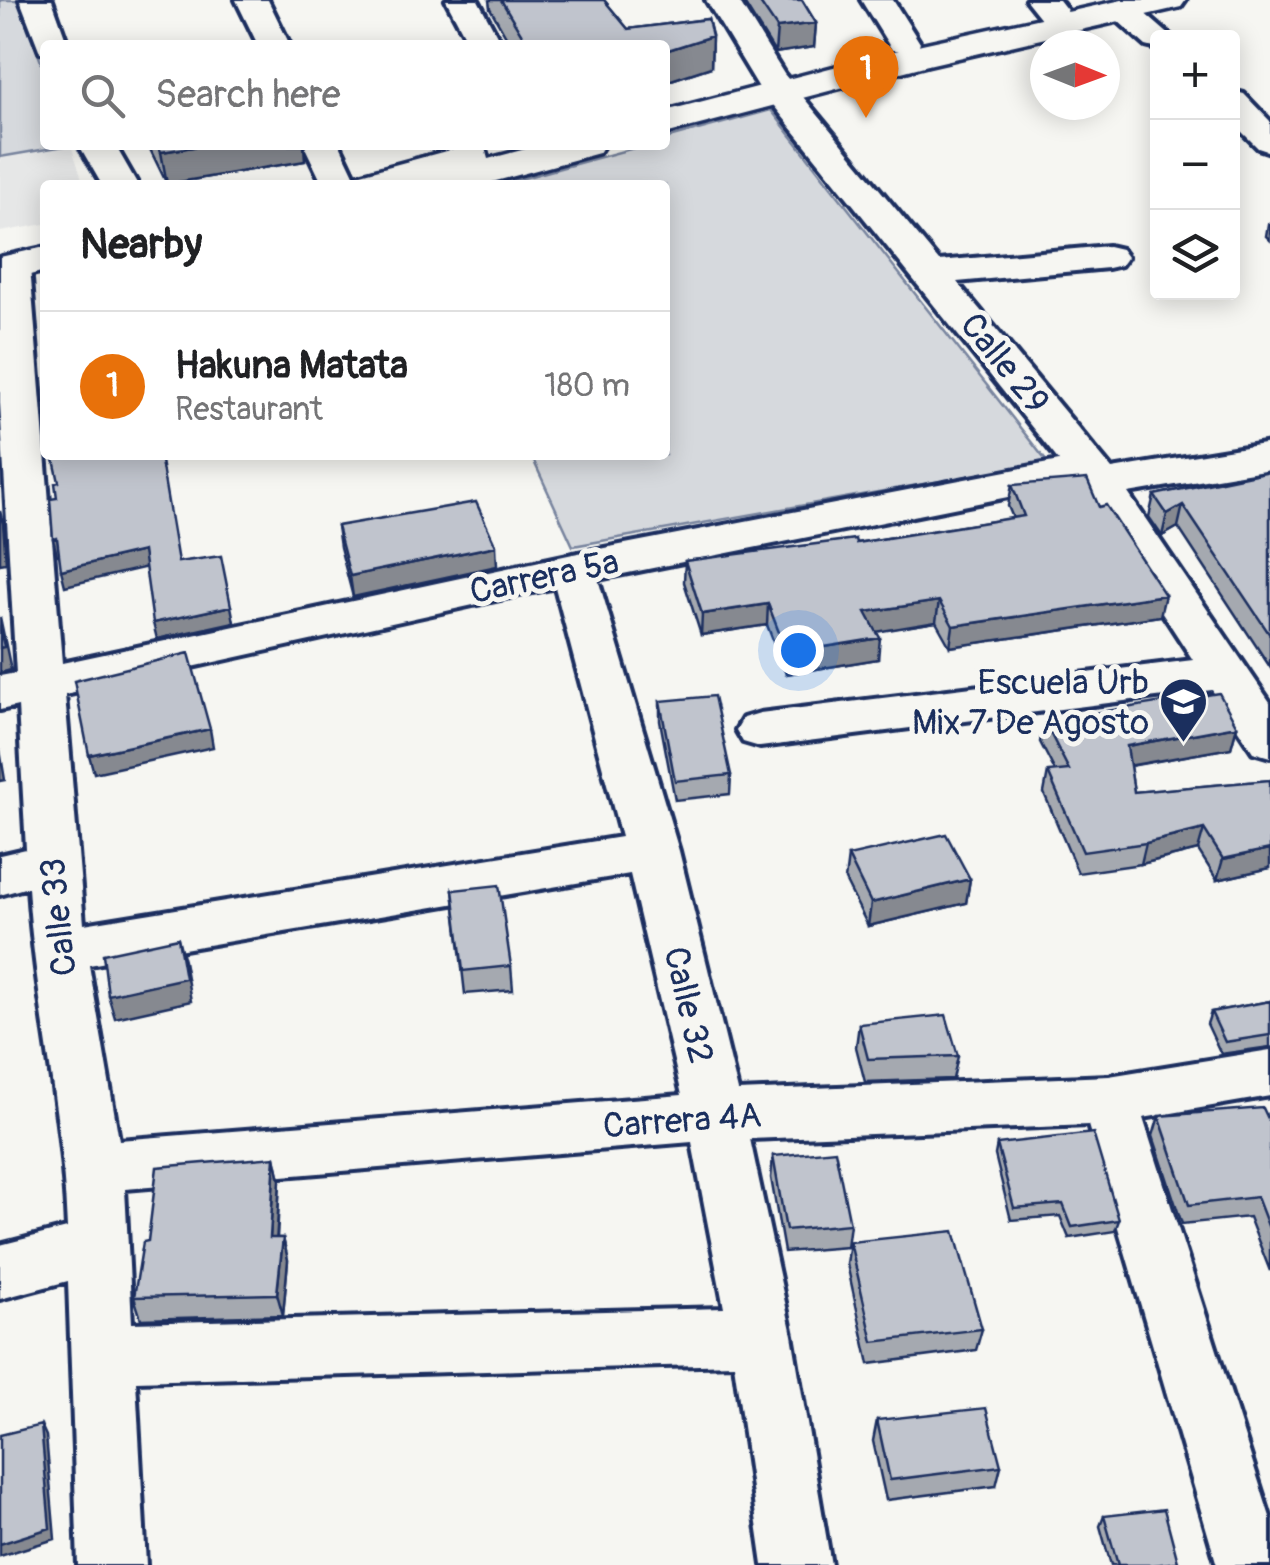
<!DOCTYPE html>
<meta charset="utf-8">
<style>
body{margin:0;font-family:Pangolin,sans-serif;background:#f2f2f2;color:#202124}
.controls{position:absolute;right:30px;top:30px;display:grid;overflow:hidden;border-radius:10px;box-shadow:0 5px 25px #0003}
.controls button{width:90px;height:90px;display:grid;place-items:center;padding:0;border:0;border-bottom:2px solid #e0e0e0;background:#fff;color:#202124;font:50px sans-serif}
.compass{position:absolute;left:1030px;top:30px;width:90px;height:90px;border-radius:50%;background:#fff;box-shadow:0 5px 25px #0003;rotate:91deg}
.you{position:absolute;left:798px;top:650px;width:35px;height:35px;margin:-25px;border:8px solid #fff;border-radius:50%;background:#1a73e8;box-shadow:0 0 0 15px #1a73e833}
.badge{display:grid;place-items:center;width:65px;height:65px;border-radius:50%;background:#1b2f5e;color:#fff;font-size:32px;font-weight:700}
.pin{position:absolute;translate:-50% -82px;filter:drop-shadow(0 2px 5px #0008)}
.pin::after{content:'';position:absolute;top:52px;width:35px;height:30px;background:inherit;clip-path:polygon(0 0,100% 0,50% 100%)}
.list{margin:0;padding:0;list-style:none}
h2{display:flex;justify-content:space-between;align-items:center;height:130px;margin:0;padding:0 40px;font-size:42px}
h2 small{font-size:32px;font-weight:400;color:#757577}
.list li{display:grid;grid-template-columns:65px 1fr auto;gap:30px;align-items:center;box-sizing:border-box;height:150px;padding:0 40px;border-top:2px solid #e0e0e0}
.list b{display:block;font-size:38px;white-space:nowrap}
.list p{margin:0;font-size:32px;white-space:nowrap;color:#757577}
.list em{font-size:32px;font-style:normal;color:#757577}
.icon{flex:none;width:55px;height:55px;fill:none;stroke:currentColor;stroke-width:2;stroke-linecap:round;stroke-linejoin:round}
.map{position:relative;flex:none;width:1270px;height:1565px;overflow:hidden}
.search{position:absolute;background:#fff;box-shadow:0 5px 25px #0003;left:40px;top:40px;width:630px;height:110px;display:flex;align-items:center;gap:25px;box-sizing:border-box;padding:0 35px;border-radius:10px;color:#757577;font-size:38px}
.panel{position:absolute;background:#fff;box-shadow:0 5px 25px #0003;left:40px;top:180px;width:630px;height:280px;border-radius:10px}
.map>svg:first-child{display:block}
</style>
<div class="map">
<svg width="1270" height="1565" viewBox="0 0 1270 1565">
<rect width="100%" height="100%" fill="#f6f6f2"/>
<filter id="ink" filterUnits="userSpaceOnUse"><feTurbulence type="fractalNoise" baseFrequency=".01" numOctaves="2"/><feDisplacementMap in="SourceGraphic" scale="20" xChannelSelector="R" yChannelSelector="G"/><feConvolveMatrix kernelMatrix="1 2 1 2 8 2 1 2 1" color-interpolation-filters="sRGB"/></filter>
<g filter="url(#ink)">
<path fill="#e6e7e7" d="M71,145L84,185H45V224L0,232V157Z"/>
<path fill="#d6d9dd" stroke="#78849e" stroke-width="2.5" d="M0,0H19L45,73V145H70L0,157Z
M771,110L1047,462L573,546L531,455H665V185H498L645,145H665V139Z"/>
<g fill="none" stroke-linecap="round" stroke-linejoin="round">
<defs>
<path id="minor" d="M20,0H52L68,45H45V53L40,52Z
M236,0H268L290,45H258Z
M446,0H478L502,45H470Z
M706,0H738L784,74L939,261L1108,246L1121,249L1127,257L1121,265L1108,268L957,282L1112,469L1270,443V469L1128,493L1270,702V757L1253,752L1212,690L760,747L743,742L736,730L743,718L760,713L1193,660L1078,483L598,579L679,851L738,1091L1109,1076L1270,1050V1096L1143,1118L1270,1517V1565H1217L1088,1125L750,1139L792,1335L831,1565H763L734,1364L136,1381L146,1565H78L68,1281L0,1299V1245L67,1228C63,1113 35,1002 28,887L0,895V855L26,849L18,706L0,710V676L16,673L0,403V258L24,259L30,267L62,663L573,554L1059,461L758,86ZM555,587L621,837L84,924L65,695ZM630,874L682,1095L119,1140L89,965ZM692,1142L724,1308L132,1323L125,1189Z
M861,0H893L920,43L916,50H892Z
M1026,0H1059L1077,23L1072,30H1050Z
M1124,2L1135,5L1173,38H1158V49L1146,46L1108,12Z
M1232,91L1244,94L1270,121V152L1258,148L1232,122Z
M79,145H115L138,185H102Z
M304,145H340L359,185H323Z"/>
<path id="major" d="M1122,0H1186L1181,7L928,65L665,134V111L922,44Z
M468,145L485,148L488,159L541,145H604L599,153L481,185H344L350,177Z
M45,247V271L0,283V257Z"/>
</defs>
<use href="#minor" stroke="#1b2f5e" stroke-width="8"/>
<use href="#major" stroke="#1b2f5e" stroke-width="7"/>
<use href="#minor" fill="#f6f6f2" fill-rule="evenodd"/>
<use href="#major" fill="#f6f6f2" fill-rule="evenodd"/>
</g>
<path fill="#a5a9b0" stroke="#1b2f5e" stroke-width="2.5" d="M489,0H604L628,29L708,19L712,36L711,67L665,82V45H511L490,8Z
M742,0H802L816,23L814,47L775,53Z
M148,145H304L305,161L167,184Z
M1268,224H1270V240L1266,236Z
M1270,471V667L1178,527L1162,536L1149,517L1154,495Z
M1012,485L1099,507L1160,616L950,647L936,622L877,631L878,659L786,674L767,625L701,635L684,582L685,561L856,543L1013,518L1008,506Z
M337,526L497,566L353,597L340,547Z
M660,701L731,775L730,794L675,800L660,721Z
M1044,721L1237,726L1231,748L1130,766L1134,792L1270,780V868L1217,880L1198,850L1141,864L1078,873L1044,793L1048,772L1055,771L1040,742Z
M848,856L970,879L966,903L868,926L845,880Z
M453,890L511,966L513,990L465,994Z
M1270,1001V1047L1221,1054L1207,1024L1211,1012Z
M859,1024L958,1056L953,1079L865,1082L856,1047Z
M1159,1116L1270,1123V1271L1249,1217L1182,1224L1153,1136Z
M997,1144L1119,1220L1115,1231L1069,1238L1060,1216L1011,1220L995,1155Z
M773,1156L850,1224L847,1247L784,1252L771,1178Z
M275,1157L280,1180L277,1238H283L288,1260L283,1315L141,1319L134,1297L148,1241Z
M850,1242L982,1329L976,1350L869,1364L847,1264Z
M877,1420L1001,1466L996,1486L886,1500L873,1441Z
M1104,1516L1178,1562L1177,1565H1111L1100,1526Z"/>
<path fill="#868990" stroke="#1b2f5e" stroke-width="2.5" d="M816,23L814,47L775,53L777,28Z
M712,36L711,67L665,82V51Z
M205,145H304L305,161L167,184L161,152Z
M1183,505L1178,527L1162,536L1167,514Z
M0,511L3,523L6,563L0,564Z
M57,538L61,554L57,555L53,539Z
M496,546L497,566L353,597L350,576Z
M143,551L147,567L65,586L61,570Z
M1165,595L1160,616L950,647L953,626Z
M939,601L936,622L864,634L866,612Z
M768,604L767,625L701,635L702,614Z
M231,606L234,622L157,639L153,623Z
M0,617L11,670L0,673Z
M880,638L878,659L786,674L787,653Z
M1237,726L1231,748L1122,767L1127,746Z
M210,729L213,747L94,773L89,755Z
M0,750L5,780L0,781Z
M1204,829L1198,850L1141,864L1146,843Z
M1270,849V868L1217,880L1223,859Z
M970,879L966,903L868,926L871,903Z
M178,938L184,961L191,1001L115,1018L108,995Z
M275,1157L280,1180L275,1260L270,1238Z
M283,1238L288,1260L283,1315L277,1294Z
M41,1425L46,1436L55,1539L0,1556V1544Z"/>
<path fill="#c0c4cd" stroke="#1b2f5e" stroke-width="2.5" d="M501,0H604L628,29L708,19L712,36L665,51V45H528Z
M758,0H802L816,23L777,28Z
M158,145H205L161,152Z
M53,455H160L178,562L221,556L231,606L153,623L143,551L61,570L57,538L53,539L50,499L57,498L55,483L59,482Z
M1270,471V635L1183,505L1167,514L1154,495Z
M1087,479L1099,507L1106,505L1165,595L953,626L939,601L866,612L880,638L787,653L768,604L702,614L685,561L855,539L856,543L1024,516L1012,485Z
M476,502L496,546L350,576L337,526Z
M0,626L4,647L0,648Z
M189,653L210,729L89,755L74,681Z
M1219,693L1237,726L1127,746L1134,792L1270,780V849L1223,859L1204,829L1146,843L1083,852L1048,772L1069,770L1044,721Z
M714,696L731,775L675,781L660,701Z
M946,834L970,879L871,903L848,856Z
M499,885L511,966L463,971L453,890Z
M178,938L185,978L108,995L103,954Z
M1270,1001V1035L1225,1042L1211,1012Z
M946,1015L958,1056L868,1059L859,1024Z
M1263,1108L1270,1123V1231L1257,1197L1189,1205L1159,1116Z
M1093,1133L1119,1220L1072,1227L1063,1204L1014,1208L997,1144Z
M835,1150L850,1224L786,1230L773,1156Z
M275,1157L270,1238H283L277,1294L134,1297L143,1242L148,1241L157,1167Z
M954,1231L982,1329L873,1342L850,1242Z
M986,1408L1001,1466L890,1480L877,1420Z
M41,1425L50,1528L0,1544V1435Z
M1164,1509L1178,1562L1153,1565H1118L1104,1516Z"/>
</g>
<defs>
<symbol id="school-pin" viewBox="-11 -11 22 30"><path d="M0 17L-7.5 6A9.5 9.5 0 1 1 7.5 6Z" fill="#1b2f5e" stroke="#f6f6f2"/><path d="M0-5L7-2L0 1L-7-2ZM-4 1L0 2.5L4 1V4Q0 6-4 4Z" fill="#fff"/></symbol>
</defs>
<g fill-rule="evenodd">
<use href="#school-pin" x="1156" y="674" width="55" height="75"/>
</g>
<g text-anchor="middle" stroke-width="10" stroke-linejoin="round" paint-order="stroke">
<g font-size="35" fill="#1b2f5e" stroke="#f6f6f2">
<text transform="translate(1005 363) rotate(51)" y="12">Calle 29</text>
<text transform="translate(544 576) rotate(-12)" y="12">Carrera 5a</text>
<text transform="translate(58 917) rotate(-96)" y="12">Calle 33</text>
<text transform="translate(689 1005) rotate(77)" y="12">Calle 32</text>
<text transform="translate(682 1120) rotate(-4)" y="12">Carrera 4A</text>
</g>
<g font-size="35" fill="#1b2f5e" stroke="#f6f6f2" text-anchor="end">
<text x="1149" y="694">Escuela Urb<tspan x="1149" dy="40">Mix 7 De Agosto</tspan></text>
</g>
</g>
</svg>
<div class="controls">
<button>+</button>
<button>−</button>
<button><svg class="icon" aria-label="layers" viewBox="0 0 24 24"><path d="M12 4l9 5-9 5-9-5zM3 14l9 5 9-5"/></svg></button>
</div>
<svg class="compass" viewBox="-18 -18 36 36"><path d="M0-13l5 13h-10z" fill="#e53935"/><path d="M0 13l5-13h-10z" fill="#757577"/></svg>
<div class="you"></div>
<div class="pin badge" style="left:866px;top:118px;background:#e8710a">1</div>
<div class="search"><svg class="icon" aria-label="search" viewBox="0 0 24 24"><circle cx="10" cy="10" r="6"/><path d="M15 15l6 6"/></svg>Search here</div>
<section class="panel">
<h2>Nearby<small></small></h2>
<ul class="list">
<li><span class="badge" style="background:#e8710a">1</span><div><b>Hakuna Matata</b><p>Restaurant</p></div><em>180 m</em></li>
</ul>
</section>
</div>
